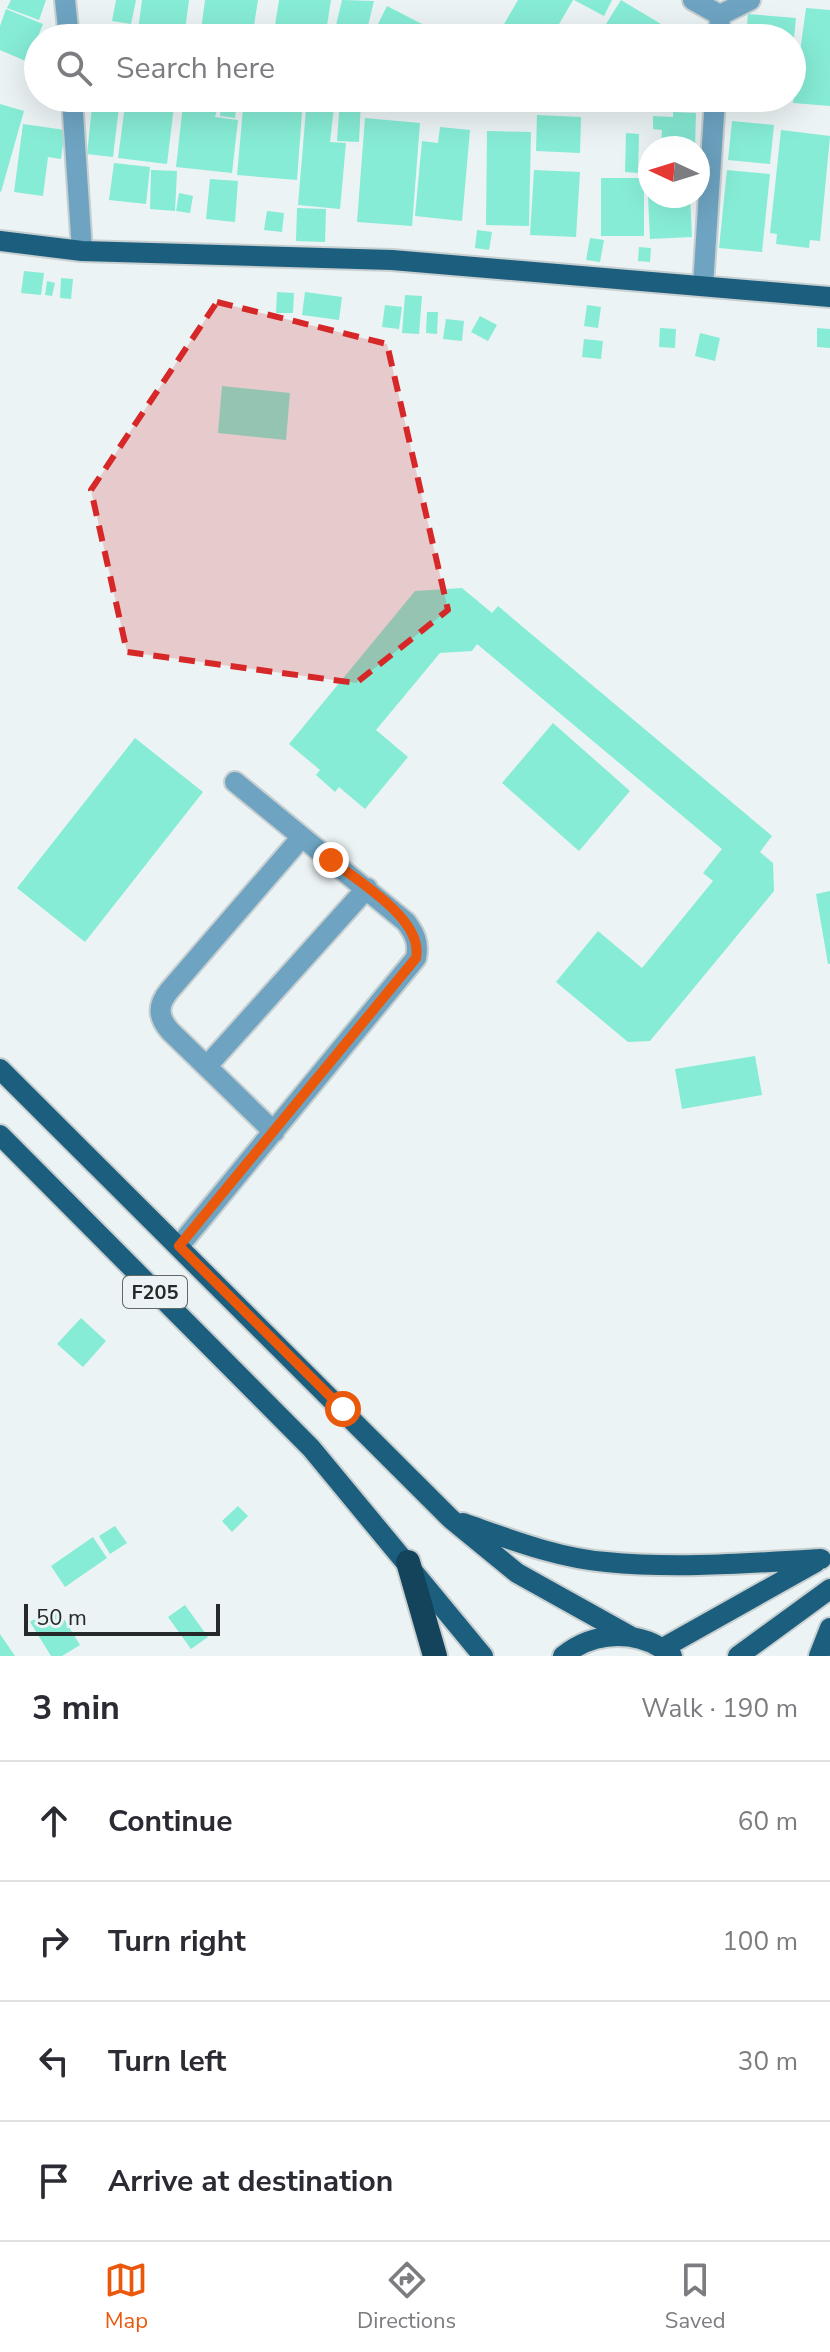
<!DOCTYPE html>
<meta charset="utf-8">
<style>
body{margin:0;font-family:"Nunito Sans",sans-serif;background:#f7f7f7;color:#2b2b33}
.compass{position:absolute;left:638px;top:136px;width:72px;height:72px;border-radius:50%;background:#fff;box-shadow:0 8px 32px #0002;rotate:274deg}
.scale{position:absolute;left:24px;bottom:20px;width:196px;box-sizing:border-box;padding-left:8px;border:4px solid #26292a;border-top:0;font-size:22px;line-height:28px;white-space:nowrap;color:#26292a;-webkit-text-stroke:6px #ebf3f4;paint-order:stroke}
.stop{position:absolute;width:24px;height:24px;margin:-18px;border:6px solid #ea580c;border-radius:50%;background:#fff}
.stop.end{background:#ea580c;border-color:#fff;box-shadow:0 2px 8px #0008}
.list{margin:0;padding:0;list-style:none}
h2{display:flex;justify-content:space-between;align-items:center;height:104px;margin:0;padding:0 32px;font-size:34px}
h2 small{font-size:26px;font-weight:400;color:#7c7c81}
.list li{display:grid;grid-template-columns:52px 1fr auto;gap:24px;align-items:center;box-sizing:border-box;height:120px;padding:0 32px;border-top:2px solid #e1e1e2}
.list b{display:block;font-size:30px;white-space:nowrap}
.list em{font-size:26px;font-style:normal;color:#7c7c81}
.icon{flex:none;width:44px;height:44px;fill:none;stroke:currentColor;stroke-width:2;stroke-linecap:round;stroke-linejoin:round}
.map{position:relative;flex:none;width:830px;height:1656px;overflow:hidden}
.search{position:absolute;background:#fff;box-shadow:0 8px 32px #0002;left:24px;right:24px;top:24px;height:88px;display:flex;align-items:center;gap:20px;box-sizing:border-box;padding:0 28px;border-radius:44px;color:#7c7c81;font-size:30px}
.sheet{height:584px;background:#fff}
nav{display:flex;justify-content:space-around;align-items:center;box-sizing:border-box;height:112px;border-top:2px solid #e1e1e2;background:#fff;font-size:22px;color:#7c7c81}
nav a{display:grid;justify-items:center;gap:4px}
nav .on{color:#ea580c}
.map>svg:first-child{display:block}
</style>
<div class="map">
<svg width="830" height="1656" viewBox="0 0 830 1656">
<rect width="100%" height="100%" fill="#ebf3f4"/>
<path fill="#86ecd5" d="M11,0H46L39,20L7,8Z
M116,0H136L131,24L112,21Z
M142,0H189L184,38H137Z
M205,0H258L252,38H200Z
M279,0H331L325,38H273Z
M342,0L374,1L365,38H333Z
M518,0H573L551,38H496Z
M574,0H612L604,16Z
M621,0L681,36L680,38H612L601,32Z
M387,6L422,24L416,38H371Z
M806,8L830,10V106L793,103Z
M6,9L43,24L28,62L0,50V26Z
M748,14L796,18L794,38H746Z
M573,28L588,38H567Z
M93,98H120L113,157L87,154Z
M126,98H175L167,164L118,158Z
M187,98H237L235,118L220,116L221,105L186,102Z
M244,98H303L297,180L237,175Z
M307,98H335L330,142L346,143L340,209L298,205Z
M340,100L361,101L359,142L337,141Z
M0,104L24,111L1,192L0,191Z
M183,105L217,109L215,117L238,120L232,173L176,167Z
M673,112L696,113L695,148L661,147L662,130L653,129V116L673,117Z
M537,115L581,117L580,153L536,151Z
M365,118L420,123L412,226L357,222Z
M732,121L774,125L770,164L728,160Z
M23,124L65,130L61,159L48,157L43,196L14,192Z
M440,127L470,130L462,221L415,216L422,141L438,143Z
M781,130L830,136L820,241L810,240L809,248L776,244L777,234L770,233Z
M487,131L531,132L529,226L486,225Z
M626,133L639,134L638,173L625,172Z
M114,163L150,167L146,204L109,200Z
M151,170L177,171L175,211L150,209Z
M534,170L580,172L576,237L530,235Z
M727,170L770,174L762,252L719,248Z
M601,178H644V236H601Z
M210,179L238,181L235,222L206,219Z
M179,193L193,196L190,213L176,211Z
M648,196H690L692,237L650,239Z
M297,208L326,209L325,242L296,241Z
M267,211L284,213L282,232L264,230Z
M477,230L492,232L489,250L475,248Z
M590,238L604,240L600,262L586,260Z
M639,247L651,248L650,262L638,261Z
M24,271L44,273L41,295L21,293Z
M61,278L73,279L71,299L60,298Z
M47,281L55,283L52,296L45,295Z
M277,292L294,293L293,313H276Z
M305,292L342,297L339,320L302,315Z
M405,295L422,296L419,334L402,333Z
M385,305L402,307L399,329L382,327Z
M587,305L601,307L598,328L584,326Z
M427,312H438L437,334L426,333Z
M480,316L497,325L488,341L471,332Z
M446,319L464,321L462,341L443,339Z
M660,328L676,329L675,348L659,347Z
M817,328L830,329V348L817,347Z
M700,333L720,338L715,361L695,356Z
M584,339L603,341L601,359L582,357Z
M222,386L290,393L286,440L218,433Z
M462,588L492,613L498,606L772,836L760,852L773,863L774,891L650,1041L628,1042L556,982L598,931L642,968L713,881L703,873L722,849L477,644L472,651L440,653L376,730L408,757L365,809L339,787L335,792L316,775L320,770L289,744L415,591Z
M553,723L630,791L579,851L502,783Z
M135,738L203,792L85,942L17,888Z
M830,891V964H828L816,894Z
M755,1056L762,1095L682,1109L675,1069Z
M81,1318L106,1341L83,1367L57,1344Z
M238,1506L248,1516L232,1532L222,1521Z
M115,1526L127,1543L110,1554L99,1536Z
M93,1537L107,1558L65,1587L51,1566Z
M185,1605L208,1637L191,1649L168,1617Z
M56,1606L80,1645L62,1656H51L30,1622Z
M0,1634L15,1656H0Z"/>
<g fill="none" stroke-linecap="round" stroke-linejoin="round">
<defs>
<path id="minor" d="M65,0L69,38
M693,0L720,15
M720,15L750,0
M719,38L720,15
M72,98L82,251
M703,286L715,98
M207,1066L367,888
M274,1132L170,1031C158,1017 157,1006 169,991L301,838
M179,1246L416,958C419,943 415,934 406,922L235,782"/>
<path id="major" d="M0,241L82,251L392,260L830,297
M0,1069L451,1519L517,1573L630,1636
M0,1135L311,1448L483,1656
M463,1523C509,1539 557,1558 606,1562C678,1569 749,1563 821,1559
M663,1648L816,1562
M563,1656C595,1630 640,1629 672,1656
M738,1656L830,1589
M819,1656L830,1628"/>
<path id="highway" d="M408,1562L435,1656"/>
</defs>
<use href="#minor" stroke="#c8cfd0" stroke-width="24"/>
<use href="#major" stroke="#c8cfd0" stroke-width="24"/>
<use href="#highway" stroke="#c8cfd0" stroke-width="28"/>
<use href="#minor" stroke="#6ea4c2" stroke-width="20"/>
<use href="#major" stroke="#1c5e7d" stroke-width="20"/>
<use href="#highway" stroke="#14445b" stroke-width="24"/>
</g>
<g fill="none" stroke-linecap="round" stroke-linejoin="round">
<path stroke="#ea580c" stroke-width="10" d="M331,860C359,882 424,920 416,958L179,1246L343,1409"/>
</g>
<path fill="#d62828" fill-opacity="0.2" stroke="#d62828" stroke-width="6" stroke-dasharray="16 10" stroke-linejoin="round" d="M217,302L387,344L448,610L356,683L127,652L91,490Z"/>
<g text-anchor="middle" stroke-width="7" stroke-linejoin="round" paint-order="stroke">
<rect fill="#ebf3f4" stroke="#616667" stroke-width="2" x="123" y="1276" width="64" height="32" rx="6"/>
<g font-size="20" font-weight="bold" fill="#26292a">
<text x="155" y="1299">F205</text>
</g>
</g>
</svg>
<svg class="compass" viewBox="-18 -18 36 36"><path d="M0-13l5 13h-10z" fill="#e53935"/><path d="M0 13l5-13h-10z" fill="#7c7c81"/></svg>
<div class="scale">50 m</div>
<div class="stop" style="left:343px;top:1409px"></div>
<div class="stop end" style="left:331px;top:860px"></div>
<div class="search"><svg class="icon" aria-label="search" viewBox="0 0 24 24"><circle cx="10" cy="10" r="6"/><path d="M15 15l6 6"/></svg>Search here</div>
</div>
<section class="sheet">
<h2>3 min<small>Walk · 190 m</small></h2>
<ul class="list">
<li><svg class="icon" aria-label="ahead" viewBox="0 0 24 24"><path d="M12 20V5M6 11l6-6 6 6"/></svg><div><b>Continue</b></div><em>60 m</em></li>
<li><svg class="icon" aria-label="right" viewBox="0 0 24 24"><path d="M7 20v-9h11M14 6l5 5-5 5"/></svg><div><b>Turn right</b></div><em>100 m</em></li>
<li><svg class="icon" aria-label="left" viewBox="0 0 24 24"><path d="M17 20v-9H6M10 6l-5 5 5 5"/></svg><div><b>Turn left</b></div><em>30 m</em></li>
<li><svg class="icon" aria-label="arrive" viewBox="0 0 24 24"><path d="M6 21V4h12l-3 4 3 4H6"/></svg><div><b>Arrive at destination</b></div></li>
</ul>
</section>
<nav>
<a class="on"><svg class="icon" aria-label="map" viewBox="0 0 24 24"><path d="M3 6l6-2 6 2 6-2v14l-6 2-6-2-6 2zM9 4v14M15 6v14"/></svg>Map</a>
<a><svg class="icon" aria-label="directions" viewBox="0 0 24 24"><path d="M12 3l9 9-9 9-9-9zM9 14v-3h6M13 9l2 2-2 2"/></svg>Directions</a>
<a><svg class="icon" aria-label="saved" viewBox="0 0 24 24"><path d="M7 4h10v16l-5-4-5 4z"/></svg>Saved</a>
</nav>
